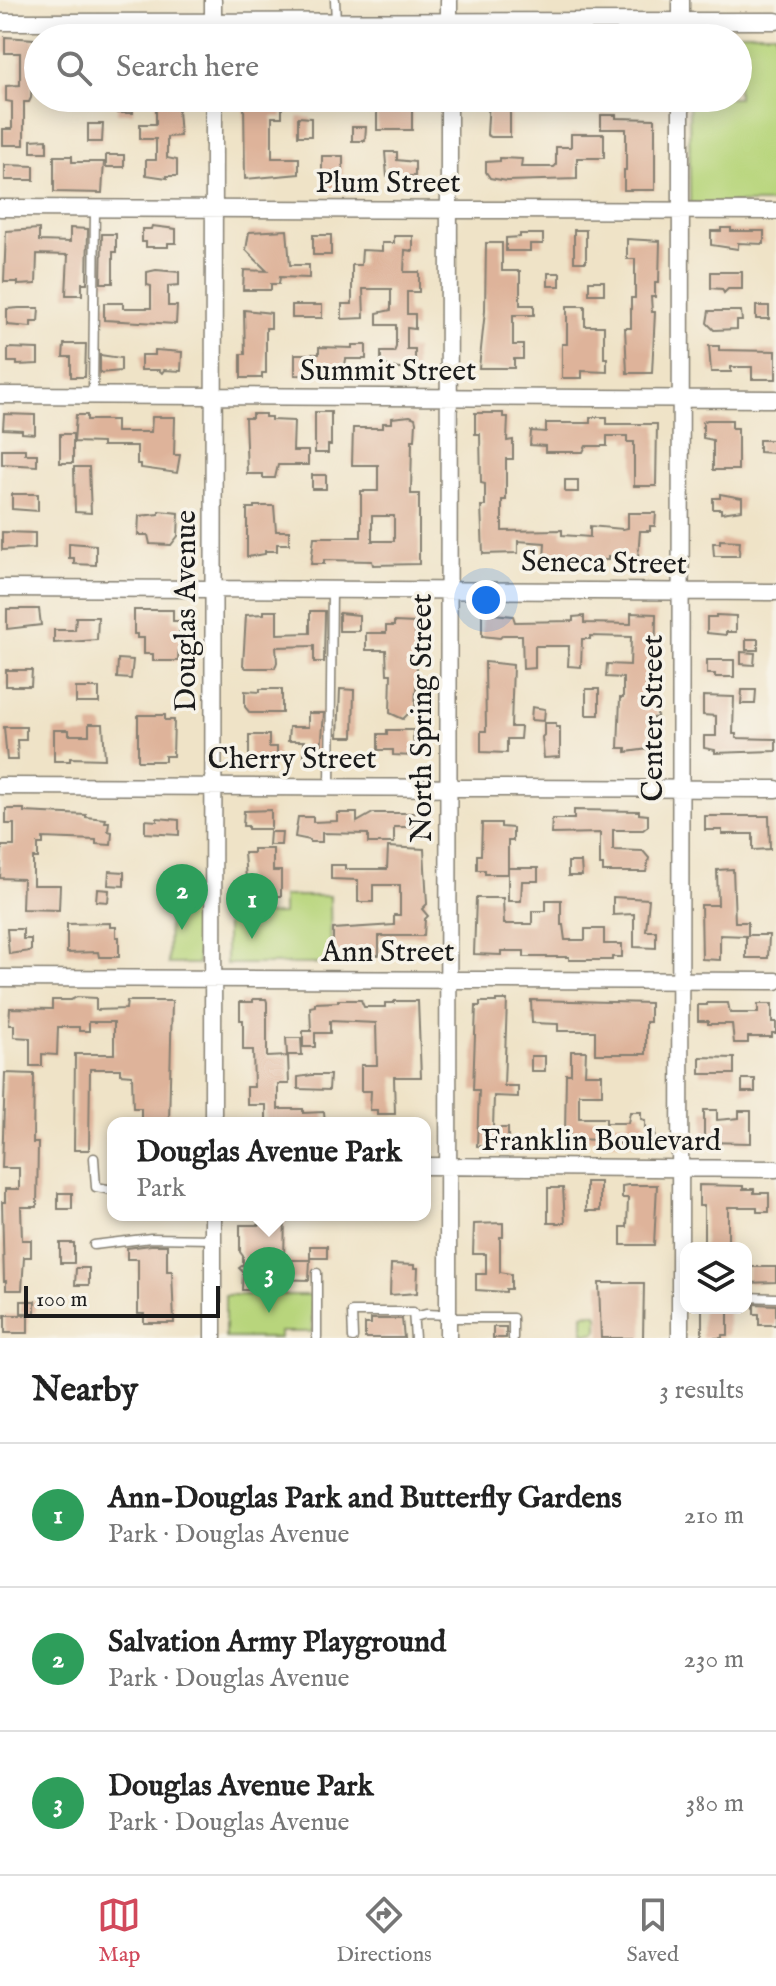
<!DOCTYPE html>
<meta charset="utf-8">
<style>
body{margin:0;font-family:"IM FELL English",serif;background:#f6f6f6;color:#222}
.controls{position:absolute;right:24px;bottom:24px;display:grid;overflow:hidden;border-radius:16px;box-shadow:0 4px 20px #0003}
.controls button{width:72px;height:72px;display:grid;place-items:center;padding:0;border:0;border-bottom:2px solid #e0e0e0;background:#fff;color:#222;font:40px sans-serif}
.scale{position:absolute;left:24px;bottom:20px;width:196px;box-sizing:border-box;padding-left:8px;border:4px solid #1c1c1c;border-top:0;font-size:22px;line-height:28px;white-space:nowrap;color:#1c1c1c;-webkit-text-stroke:6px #f7f3e8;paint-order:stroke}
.you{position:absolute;left:486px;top:600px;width:28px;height:28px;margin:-20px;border:6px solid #fff;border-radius:50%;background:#1a73e8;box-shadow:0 0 0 12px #1a73e833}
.badge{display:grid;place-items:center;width:52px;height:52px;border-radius:50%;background:#d1495b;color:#fff;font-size:26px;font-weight:700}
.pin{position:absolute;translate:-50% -66px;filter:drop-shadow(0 2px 4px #0008)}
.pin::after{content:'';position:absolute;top:42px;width:28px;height:24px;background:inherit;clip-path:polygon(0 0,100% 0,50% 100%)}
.popup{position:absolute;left:107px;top:1117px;width:324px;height:104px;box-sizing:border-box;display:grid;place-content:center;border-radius:16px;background:#fff;filter:drop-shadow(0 2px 6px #0005);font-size:26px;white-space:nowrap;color:#767676}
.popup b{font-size:30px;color:#222}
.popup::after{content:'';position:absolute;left:50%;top:100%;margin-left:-16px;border:16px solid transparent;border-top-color:#fff}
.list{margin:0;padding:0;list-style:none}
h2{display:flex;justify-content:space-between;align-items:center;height:104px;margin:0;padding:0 32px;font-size:34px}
h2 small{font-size:26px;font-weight:400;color:#767676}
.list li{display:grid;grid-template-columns:52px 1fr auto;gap:24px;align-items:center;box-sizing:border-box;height:144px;padding:0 32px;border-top:2px solid #e0e0e0}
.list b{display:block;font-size:30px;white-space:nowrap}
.list p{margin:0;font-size:26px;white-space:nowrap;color:#767676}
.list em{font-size:26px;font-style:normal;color:#767676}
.icon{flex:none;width:44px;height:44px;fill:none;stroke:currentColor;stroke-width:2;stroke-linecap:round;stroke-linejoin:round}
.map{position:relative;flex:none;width:776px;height:1338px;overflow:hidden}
.search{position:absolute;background:#fff;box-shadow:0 4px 20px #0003;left:24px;right:24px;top:24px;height:88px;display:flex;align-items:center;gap:20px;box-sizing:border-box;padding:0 28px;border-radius:44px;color:#767676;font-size:30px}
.sheet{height:536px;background:#fff}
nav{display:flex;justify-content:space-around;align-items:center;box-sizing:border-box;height:112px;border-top:2px solid #e0e0e0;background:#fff;font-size:22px;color:#767676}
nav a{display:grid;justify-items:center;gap:4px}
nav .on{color:#d1495b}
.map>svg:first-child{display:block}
</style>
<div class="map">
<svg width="776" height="1338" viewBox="0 0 776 1338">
<rect width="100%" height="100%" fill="#f7f3e8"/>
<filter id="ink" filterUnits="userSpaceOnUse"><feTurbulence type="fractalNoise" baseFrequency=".0125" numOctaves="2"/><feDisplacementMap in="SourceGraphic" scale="16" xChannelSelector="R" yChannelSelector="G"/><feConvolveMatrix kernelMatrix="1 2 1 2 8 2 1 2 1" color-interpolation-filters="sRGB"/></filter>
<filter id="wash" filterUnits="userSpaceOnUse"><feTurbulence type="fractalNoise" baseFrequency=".006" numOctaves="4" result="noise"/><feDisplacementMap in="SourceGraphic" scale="32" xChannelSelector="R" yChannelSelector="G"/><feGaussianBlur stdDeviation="1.8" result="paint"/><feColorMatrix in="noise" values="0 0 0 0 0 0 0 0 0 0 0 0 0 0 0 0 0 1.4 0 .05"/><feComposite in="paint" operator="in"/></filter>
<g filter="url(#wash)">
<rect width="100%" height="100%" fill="#efe3c7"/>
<path fill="#b8d57b" stroke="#6a784c" stroke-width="2" d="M689,29H699L701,33H776V203H690L689,98H738V38H689Z
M283,896H330L331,964H226V915L283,914Z
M169,906H198V964H168Z
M225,1295H312V1332H280V1338H225Z
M594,1313L598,1315V1330L595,1333H583V1314Z"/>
<g id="blocks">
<path fill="#deb39a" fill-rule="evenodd" d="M5,37L34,39L31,98L29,102H24V145H3V129H12V102L6,101V86L20,85V53H5Z
M156,98H177L180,136L167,137V158L177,160V176H167V178L146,175V160H156V139H140V124H156Z
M377,98H412V130H377Z
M489,98H510V137H491L487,135Z
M270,99H282V117H272V158H299V174L245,179L244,102H270Z
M118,100H133V113H117Z
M601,115H616V118L655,119V190H624V170H626V129H601Z
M298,117L311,118V136H298Z
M88,124H103L102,142H88Z
M352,127H366L365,141H352Z
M571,134H604V158H577V179L507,181L490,178L486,172V162L500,161V158L522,159L521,167H554L556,165V147H571Z
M47,139V152H31V140Z
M385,152H397V160L415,162V176H407V180L387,177Z
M106,155H124V167H106Z
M54,156H72V162H104L102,193L54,192Z
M322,156H343V182H338V192H322Z
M5,165L34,166V180H5Z
M152,226L176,229V243H168V247H146V242H142V229H151Z
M70,228L88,229L87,283H82V295H66L68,255L37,254L36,284L18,285V282H4L6,231L39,229V241L70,242Z
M721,228H731V231H764V244L738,243V249L711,245V231H721Z
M287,230L290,265H309V278L280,277L279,284H271V290H243L244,270L267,271L246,250L249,232Z
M574,230H586V262H574Z
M102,234H116V252H113V283H101Z
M520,234H543V244H530V251H506V238L520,237Z
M313,235H331V255H313Z
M394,236H413V251L405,250L404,272H419V292H407V314H415V329L407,328V349H415V369H399L381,364V352H394L396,347V325H377V313L391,310V289H363L364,318L342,319V304H352V265H361L362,250L382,251V243H394Z
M627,239L660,241L659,282H655V297H651L652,312H655L652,373H627L625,328H631V298H635V259H627Z
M486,243H502V271H520V305H534V315H513V345H523V359H514V368H479L485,311Z
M156,270L179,272V285L168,286V306H177L176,324L104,320V303H123V308H151V286L147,285V272Z
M711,272H742V289H728L724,293L722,289L711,288Z
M548,273H560V286H548Z
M589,281H604V294H589Z
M292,305H322V318H292Z
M567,306H585V326H604V358H607V372L582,371V378H562V344H567Z
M756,306H769V319H756Z
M19,308H39L38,322H31V327L7,325V309Z
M244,310L271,313V328H266V373H262V378H241V354H245Z
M709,311H741L742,321H737V329L714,330L707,323Z
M64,344H86L85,377H71V357H63Z
M352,345H366V359H346L343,376L295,375V354H319V347L352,348Z
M709,346H719V350L776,351V379H752V367H731V372H711Z
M8,348L38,349V364L17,365V362H8Z
M155,350L182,352L181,371L164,370L162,373L159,370H141V355H155Z
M100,355L121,358V371L100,373Z
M315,412H331V445H328V453H315Z
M475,413H503V417H508L507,441L513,440V459H506V500H502V531L562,530V535L590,537V526L623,529L628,528V513H656L655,526H650V531H640L638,557L608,556V560H586L544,559L545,543L518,541V553L483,554L481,506H485V484L481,483L480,434H475Z
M4,414L35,415V434L22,433V430L3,429Z
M252,414H265V417H271V420L294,421L293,451H308V465H278L275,478H263V474H247L245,418H252Z
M76,415H87V420H116V432H151L152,417H175L174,455H180L177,473L141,468V464H137V446H102V443L74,442Z
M410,416L415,418L416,422L415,440H412L411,494H419V564L373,565L372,561L324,560V564H311L314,537H361V491H378V465H352L353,428H383V423H392V418ZM372,516H394V541H372Z
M590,417H607V424H657L656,486H634V442H627V436H607V446H586L583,452H545V446L530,445L531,431L546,432V423H590Z
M707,420H732V428H738V470H713V440L703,438V422Z
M60,434H73V463H60Z
M759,440H773V453L759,452Z
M2,449H25V454H37V466L2,464Z
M74,467H89L91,513L75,512Z
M312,475H326V489H312Z
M565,480H578V492H565Z
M12,494H38V511L12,509Z
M720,494L742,498V510L721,513V509H713V498H720Z
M254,506H274L276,531H289V544H277V551H265V554L247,557V508H254Z
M159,511L179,513L178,536L171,545L150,544L148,535H138L139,516L159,514Z
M2,532L35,533V548L2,550Z
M720,540L740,541L739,556H714L713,543H720Z
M69,543L96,545V565L74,564V558H69Z
M7,609H39L41,625L7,629Z
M134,610H173V621H180L178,661H153V654H144V638H137V634H134Z
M264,611H277V634L310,633V611H325L324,662H314V646L276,647L277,662L275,668H246L243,665L246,615L264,614Z
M339,613L359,615V631H339Z
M482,613L513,616L515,622L573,621V617L584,616V623L631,624V613L656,614L655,677H646V695H655L657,698V717L650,719L648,749L626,752V748H618L620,698H623V678L606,677L607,664L630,665L631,637L590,636V639H582L581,667L568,666L569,646H535V668L523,669L522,635H503L500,638L482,636Z
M716,615L736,616V632H726V635L707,633V617H716Z
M76,617H98L97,640L54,643V630H75Z
M394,622L415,623L417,672L415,707L403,719L390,713L391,674H387L386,650H366V633H386V626H394Z
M746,639H758V650H746Z
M741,652L755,653L754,665L741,664Z
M118,659L133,660L131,679L117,678Z
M707,660H734V677H715V674H707Z
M485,662L513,665L511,727H521L520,739H507V753L481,752V731H486Z
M6,670H32L31,686H6Z
M76,688H99V703H76Z
M260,689H282V713H250L245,707V691L260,692Z
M340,689L354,690L353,737H338Z
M586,689H599V715H586Z
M742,690H756L755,704H741Z
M703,696L734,697L733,734H736V738L776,739V751L715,753V750L704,748V736H716V716L703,715Z
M532,707L545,709L544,721L531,720Z
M308,713H324L320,764H304V741H288L289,727H308Z
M138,715H165V720H174L173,756H165V761H138Z
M544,723H556V727H560V757L544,758L542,737L544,735Z
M89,724H103L105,759L70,758V761H54V730H69V735H89Z
M4,727H26V740H17L18,760H7Z
M387,730H413L414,756L393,755V750H378V734H387Z
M249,735H269V747H277V759H269V762L249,761Z
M6,809H24V812L86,815V817L106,819L105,822H109L108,831L112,832L111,845L96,844V840L43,838V844H38V858H33V885H60L59,910L22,909L23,879L0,878L2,846H14V824H6Z
M271,810V829H248V826H243L244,811Z
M574,810L639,811V814L648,815V826L643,830H613V850L643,851L649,858L646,872H603V865H600V833L551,834L552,819H574Z
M337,813H357V822L373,813H421V827H394V843H368V834L322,833V842H310V840L295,837L298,817H313V822L337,821Z
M705,816H769L770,849L753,850V834H722V830H705Z
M157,818L179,820V835L145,833V820L157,821Z
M482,823H501V827L513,828V841H508V874H485V870H477V855H481Z
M270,832H282L281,845H269Z
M388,847L424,849L427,904L422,909L428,916L425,919L424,936H379V955H347V958H333V929L394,925V915H400V885H373V902H358V880L331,879V865H345V869H387Z
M253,849H273V871H281V896H269V903H240V892H247L244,853H253Z
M568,862H581L582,876H568Z
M508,868H538V881H522L521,901H508Z
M733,869L735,922H748V935H769L768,958H746V936L720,935V960L702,959L701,905H718L717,870Z
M109,871L124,872V886L108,885Z
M97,889L109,890L108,902L96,901Z
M613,897L649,899L646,931H656V948L634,947V914L613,915Z
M476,898H503L504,924H532V911H546V900H561V925H563L565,940H585V929H604V944H622V957H612V960H569V957H524V951H501V955L474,954Z
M110,923V927H116V937H119V957H99L98,952L67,953V924Z
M7,929H23V939H31V951L9,954Z
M77,997L96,998V1010L126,1009L127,1001H172L169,1123H141V1108H133L132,1075L120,1074V1069H90L89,1150H74L75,1054H114V1022H89V1031H79V1027H58L57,1055L42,1054V1066H30V1038L14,1037V1025H9L10,1008L52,1009V1000H71Z
M253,999H266L267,1002V1057L288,1056L289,1084H278V1109H303V1113L324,1112L325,1123H266V1105H247V1087H254L253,1050H243V1020H240V1002H253Z
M338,1000H361L364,1007H385V1003H394V1001H418L421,1077H394L395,1114H377V1110H370L371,1091H361V1065H377L376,1023L330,1021V1033H315V1047H303V1031H311L310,1007L315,1006V1003L338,1002Z
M496,1000H507L504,1086H518V1097L494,1096L493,1128H508V1147L477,1146L479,1090H473L476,1006H480V1002H496Z
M531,1000L650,1003V1022H646V1054H595V1031H558V1024L532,1023Z
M707,1003H728L730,1013H758V1004H772V1022H776V1033H772V1037H748V1043H734L732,1024H708V1021H698V1005H707Z
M286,1038H301L302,1055H287Z
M571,1051H586L585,1074H602V1094H579V1118H606V1123H628L630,1112H641V1119L645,1120V1130H655L654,1144L605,1143V1140L569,1139L570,1135H565L566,1074H571Z
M531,1056H545V1071H531Z
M700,1057L734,1058V1074H700Z
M5,1073L34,1074L33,1143H38L37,1207H21L22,1240H31V1257H24L22,1290H6V1281H4L2,1202H5V1189H19V1168H2Z
M312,1075H330L329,1090L298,1089V1077Z
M742,1079H755V1092H742Z
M704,1110H717V1120L739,1118V1111H751V1143L704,1142Z
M586,1182H600V1211H586Z
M628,1185H657L654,1245H621V1227H627L628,1198H622V1186Z
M699,1185L743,1186V1189H754V1193H769V1212H757V1207H728V1248H704V1206H699Z
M548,1188H563L565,1223H548Z
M58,1193H72V1209H58Z
M270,1215H285L284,1260H310L309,1280L274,1279V1290H242L243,1272L239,1268L243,1265V1256L240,1252V1225H270Z
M503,1223V1237H500V1272L511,1274V1289H506V1292L476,1290V1274H486V1254H473L474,1224Z
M60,1243H74V1263H60Z
M151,1245H167V1271H172L174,1323H144V1314H138V1259H127V1248Z
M310,1246H327V1258H310Z
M391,1264L414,1265V1268H418L417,1293L390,1295Z
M748,1267H776V1282L748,1283Z
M76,1268H89V1285H75Z
M599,1283H644L643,1338H601Z
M21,1301H35V1313H21Z
M754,1304L776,1305V1325H759V1314H754Z
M702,1308H728V1335H722V1338H702Z
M5,1315H28V1333H5Z
M371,1319H402L404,1338H365V1324H371Z
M493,1327H506V1338H493Z"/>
</g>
</g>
<g filter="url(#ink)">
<use href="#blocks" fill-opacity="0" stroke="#868072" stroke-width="2"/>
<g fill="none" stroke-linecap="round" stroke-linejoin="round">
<defs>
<path id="service" d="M335,0L336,22
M93,396L95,209
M330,786L332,590
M94,1158L96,1187L113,1190
M94,1245L151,1238L213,1239
M746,1297L776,1298
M415,1317L426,1314L448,1315
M448,1318H513V1338
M317,1338V1273
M353,1338L352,1312H413L415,1338"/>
<path id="minor" d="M0,22L776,21
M213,38V0
M449,38V0
M681,38V0
M0,208L776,211
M0,395L776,399
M0,588L776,592
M0,786L776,789
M0,978L776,981
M213,1123L214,98
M425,1166L776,1169
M213,1338V1215
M448,1338L449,98
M680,1338L681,98"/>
</defs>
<use href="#service" stroke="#868072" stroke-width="11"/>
<use href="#minor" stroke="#868072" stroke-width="19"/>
<use href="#service" stroke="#fff" stroke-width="8"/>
<use href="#minor" stroke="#fff" stroke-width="16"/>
</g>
</g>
<g text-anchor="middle" stroke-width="7" stroke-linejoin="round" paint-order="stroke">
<g font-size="30" fill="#1c1c1c" stroke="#f7f3e8">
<text x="388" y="192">Plum Street</text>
<text x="388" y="380">Summit Street</text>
<text transform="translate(604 562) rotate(1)" y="10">Seneca Street</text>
<text transform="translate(185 611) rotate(-90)" y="10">Douglas Avenue</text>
<text transform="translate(421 718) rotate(-90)" y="10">North Spring Street</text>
<text transform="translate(652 718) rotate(-90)" y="10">Center Street</text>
<text x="292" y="768">Cherry Street</text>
<text x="388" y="961">Ann Street</text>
<text x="601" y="1150">Franklin Boulevard</text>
</g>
</g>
</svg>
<div class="controls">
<button><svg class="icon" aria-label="layers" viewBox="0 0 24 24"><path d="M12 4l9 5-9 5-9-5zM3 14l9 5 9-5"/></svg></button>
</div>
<div class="scale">100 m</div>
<div class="you"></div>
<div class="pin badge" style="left:252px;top:939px;background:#2e9e5b">1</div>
<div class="pin badge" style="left:182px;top:930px;background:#2e9e5b">2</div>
<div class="pin badge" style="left:269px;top:1313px;background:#2e9e5b">3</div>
<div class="popup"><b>Douglas Avenue Park</b>Park</div>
<div class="search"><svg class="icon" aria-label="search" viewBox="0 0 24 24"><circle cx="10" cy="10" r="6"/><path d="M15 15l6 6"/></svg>Search here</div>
</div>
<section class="sheet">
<h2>Nearby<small>3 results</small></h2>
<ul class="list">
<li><span class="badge" style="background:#2e9e5b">1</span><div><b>Ann-Douglas Park and Butterfly Gardens</b><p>Park · Douglas Avenue</p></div><em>210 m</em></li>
<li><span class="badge" style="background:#2e9e5b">2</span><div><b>Salvation Army Playground</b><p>Park · Douglas Avenue</p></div><em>230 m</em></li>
<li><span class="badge" style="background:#2e9e5b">3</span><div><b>Douglas Avenue Park</b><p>Park · Douglas Avenue</p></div><em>380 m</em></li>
</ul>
</section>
<nav>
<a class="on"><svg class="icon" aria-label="map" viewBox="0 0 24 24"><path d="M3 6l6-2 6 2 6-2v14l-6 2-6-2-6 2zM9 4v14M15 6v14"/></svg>Map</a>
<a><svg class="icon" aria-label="directions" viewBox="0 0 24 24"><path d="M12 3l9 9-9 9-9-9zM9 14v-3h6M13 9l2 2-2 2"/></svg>Directions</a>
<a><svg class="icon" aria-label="saved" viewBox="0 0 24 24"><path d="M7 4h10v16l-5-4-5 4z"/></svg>Saved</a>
</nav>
